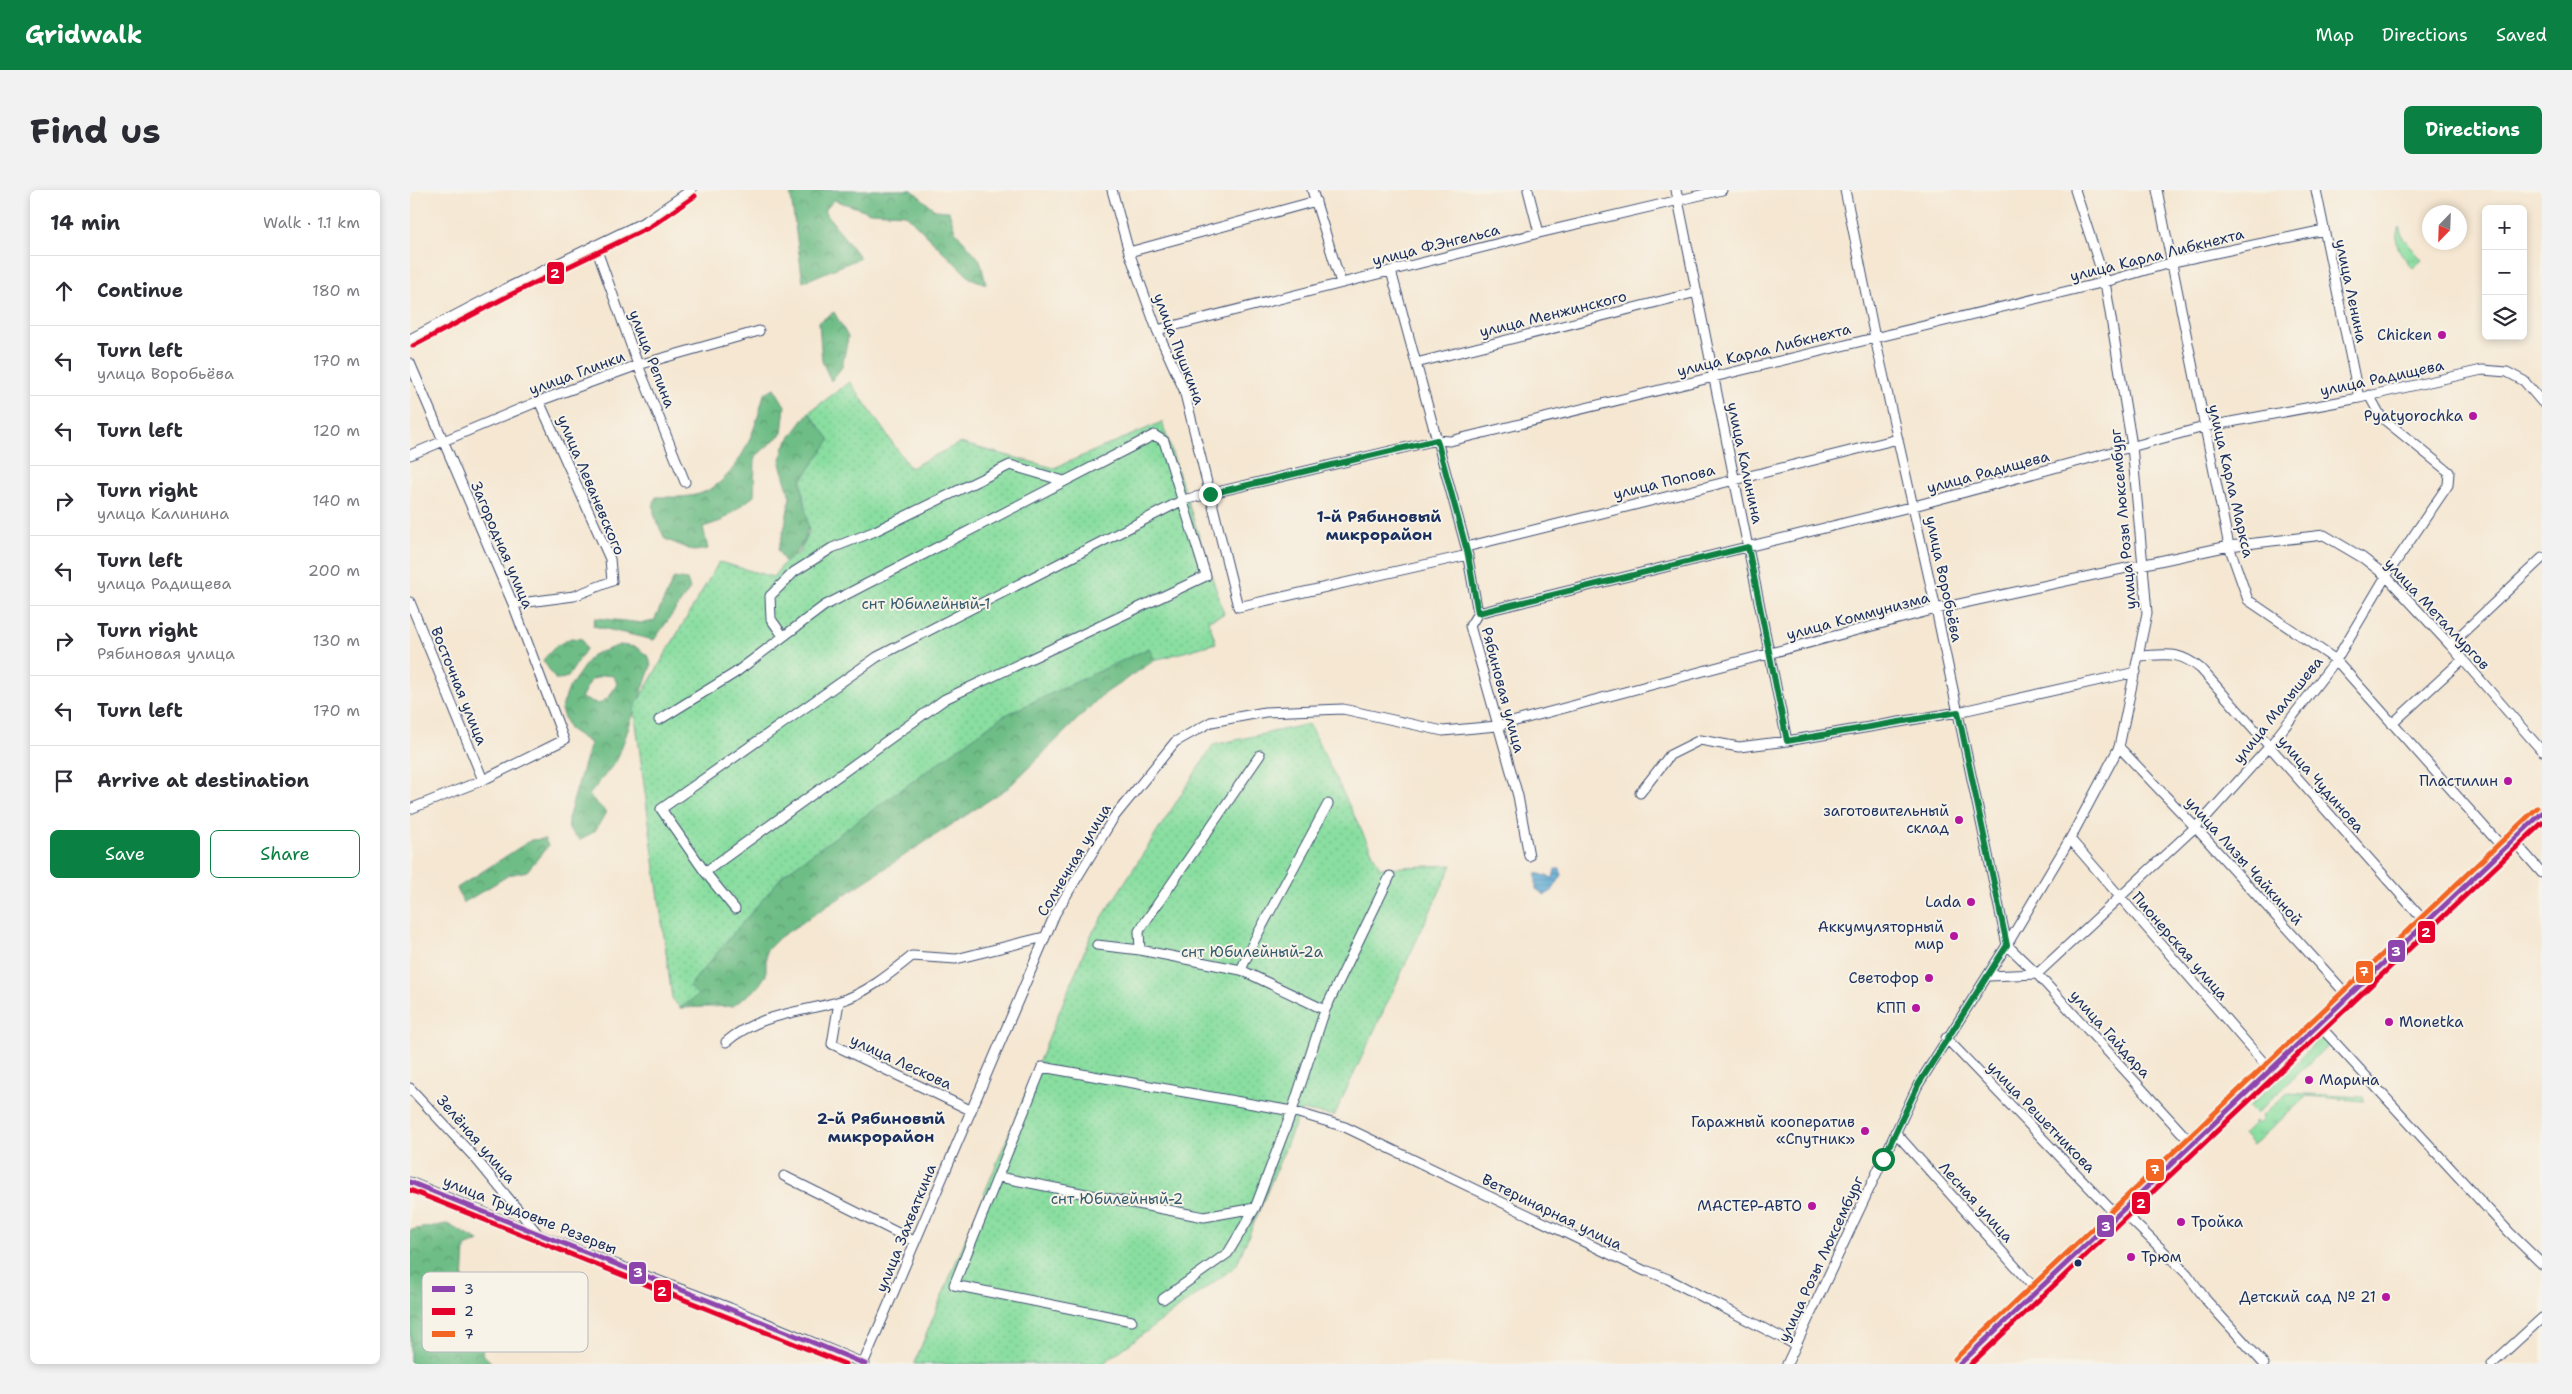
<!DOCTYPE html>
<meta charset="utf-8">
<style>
body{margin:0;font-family:"Shantell Sans",sans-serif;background:#f2f2f3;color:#2b2b33}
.controls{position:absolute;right:15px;top:15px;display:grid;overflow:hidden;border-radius:8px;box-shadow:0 2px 8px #0003}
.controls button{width:45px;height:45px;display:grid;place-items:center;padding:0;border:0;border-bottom:1px solid #e1e1e2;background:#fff;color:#2b2b33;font:25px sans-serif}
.compass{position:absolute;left:2012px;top:15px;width:45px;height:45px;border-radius:50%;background:#fff;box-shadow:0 2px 8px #0003;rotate:203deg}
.stop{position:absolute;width:15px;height:15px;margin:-11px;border:4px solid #0b8043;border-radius:50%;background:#fff}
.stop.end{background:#0b8043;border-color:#fff;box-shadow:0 1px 5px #0008}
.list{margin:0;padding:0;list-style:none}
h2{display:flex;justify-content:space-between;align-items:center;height:65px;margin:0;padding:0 20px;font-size:21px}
h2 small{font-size:16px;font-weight:400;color:#7c7c81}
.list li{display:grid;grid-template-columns:32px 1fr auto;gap:15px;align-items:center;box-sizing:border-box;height:70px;padding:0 20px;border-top:1px solid #e1e1e2}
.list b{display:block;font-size:19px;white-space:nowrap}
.list p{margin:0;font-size:16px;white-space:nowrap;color:#7c7c81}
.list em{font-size:16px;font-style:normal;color:#7c7c81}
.actions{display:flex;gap:10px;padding:15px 20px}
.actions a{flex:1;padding:11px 0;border:1px solid #0b8043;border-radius:8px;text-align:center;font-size:18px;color:#0b8043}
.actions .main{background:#0b8043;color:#fff}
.icon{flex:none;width:28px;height:28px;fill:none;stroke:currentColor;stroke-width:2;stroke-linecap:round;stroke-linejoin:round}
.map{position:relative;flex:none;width:2132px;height:1174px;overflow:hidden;border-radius:8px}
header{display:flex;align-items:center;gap:30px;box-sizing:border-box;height:70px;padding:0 25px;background:#0b8043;color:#fff}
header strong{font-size:24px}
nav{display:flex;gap:28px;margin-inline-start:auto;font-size:18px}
.intro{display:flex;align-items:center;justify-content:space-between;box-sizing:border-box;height:120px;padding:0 30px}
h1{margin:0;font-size:35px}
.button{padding:12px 22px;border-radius:8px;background:#0b8043;color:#fff;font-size:18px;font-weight:700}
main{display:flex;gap:30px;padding:0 30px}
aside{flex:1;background:#fff;border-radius:8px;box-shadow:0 2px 8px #0003}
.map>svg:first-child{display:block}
</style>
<header>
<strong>Gridwalk</strong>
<nav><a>Map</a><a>Directions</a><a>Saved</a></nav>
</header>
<div class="intro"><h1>Find us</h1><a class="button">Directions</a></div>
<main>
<aside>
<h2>14 min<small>Walk · 1.1 km</small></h2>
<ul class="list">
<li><svg class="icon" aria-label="ahead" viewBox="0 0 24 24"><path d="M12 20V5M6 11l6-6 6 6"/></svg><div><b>Continue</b></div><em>180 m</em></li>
<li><svg class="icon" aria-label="left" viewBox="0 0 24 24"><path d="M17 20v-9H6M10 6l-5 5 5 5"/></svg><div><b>Turn left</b><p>улица Воробьёва</p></div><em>170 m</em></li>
<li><svg class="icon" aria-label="left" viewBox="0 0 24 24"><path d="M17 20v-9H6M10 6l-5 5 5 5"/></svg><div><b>Turn left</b></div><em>120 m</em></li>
<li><svg class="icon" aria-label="right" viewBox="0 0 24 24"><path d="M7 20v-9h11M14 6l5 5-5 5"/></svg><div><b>Turn right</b><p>улица Калинина</p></div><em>140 m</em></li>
<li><svg class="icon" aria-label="left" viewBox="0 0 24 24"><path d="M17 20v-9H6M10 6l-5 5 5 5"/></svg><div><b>Turn left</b><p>улица Радищева</p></div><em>200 m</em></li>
<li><svg class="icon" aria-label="right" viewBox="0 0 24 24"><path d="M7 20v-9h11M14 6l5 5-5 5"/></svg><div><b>Turn right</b><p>Рябиновая улица</p></div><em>130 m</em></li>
<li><svg class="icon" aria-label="left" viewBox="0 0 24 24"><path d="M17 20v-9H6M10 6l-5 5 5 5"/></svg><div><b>Turn left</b></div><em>170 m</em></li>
<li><svg class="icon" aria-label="arrive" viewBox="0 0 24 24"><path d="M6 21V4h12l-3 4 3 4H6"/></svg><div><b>Arrive at destination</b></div></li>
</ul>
<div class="actions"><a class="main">Save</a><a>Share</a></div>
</aside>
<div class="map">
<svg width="2132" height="1174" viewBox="0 0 2132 1174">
<defs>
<pattern id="grass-tufts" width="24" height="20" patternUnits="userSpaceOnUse" patternTransform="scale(1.25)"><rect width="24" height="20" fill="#89dea0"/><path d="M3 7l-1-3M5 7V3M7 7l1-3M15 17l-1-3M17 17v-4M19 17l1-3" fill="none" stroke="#76bf8c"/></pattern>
<pattern id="forest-crowns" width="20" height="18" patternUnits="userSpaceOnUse" patternTransform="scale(1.25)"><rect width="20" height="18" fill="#6ebd86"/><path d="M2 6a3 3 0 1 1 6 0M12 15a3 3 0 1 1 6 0" fill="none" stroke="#5a9a71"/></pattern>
<pattern id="park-dots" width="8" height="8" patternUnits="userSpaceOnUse" patternTransform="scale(1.25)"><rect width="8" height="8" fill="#89dea0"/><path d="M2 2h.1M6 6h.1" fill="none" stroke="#76bf8c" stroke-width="1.8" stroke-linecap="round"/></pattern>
<pattern id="water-rules" width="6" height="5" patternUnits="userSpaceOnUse" patternTransform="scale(1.25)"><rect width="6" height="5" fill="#58a7d2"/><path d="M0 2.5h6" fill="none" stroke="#4888ae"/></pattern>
</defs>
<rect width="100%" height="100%" fill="#f7f3e8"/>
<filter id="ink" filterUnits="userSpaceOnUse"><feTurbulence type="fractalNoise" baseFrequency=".02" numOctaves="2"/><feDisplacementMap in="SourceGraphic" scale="10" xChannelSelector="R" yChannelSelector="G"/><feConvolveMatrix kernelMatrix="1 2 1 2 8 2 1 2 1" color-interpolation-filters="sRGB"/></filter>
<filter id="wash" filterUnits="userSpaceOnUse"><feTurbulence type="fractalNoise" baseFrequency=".0096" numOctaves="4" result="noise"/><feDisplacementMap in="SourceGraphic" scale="20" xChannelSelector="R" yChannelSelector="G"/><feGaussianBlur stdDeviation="1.12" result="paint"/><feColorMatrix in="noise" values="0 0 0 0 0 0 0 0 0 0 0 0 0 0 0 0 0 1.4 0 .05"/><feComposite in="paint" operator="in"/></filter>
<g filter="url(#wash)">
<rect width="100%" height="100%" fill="#f5e7d2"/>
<path fill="url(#grass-tufts)" stroke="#52867f" d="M1989,37L1993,48L2012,70L2003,78C1991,64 1982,55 1989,37Z
M1909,849L1921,852L1846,924L1839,917L1878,879L1880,880L1891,870L1890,868Z
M1877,903L1953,907L1954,911L1897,906L1843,955L1833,944L1845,932L1848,934L1853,929L1851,927Z"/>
<path fill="url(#forest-crowns)" stroke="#447672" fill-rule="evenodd" d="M380,0H502L525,20L539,21L545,41L570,70L576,94L560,88L495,24L460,22L424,10L414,21L450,68L393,92Z
M424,122L438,147L432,177L421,191L412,171L409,132Z
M364,198L375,216L372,243L345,267L344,306L311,331L293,337L298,359L284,361L255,349C249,335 239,322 246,307C260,307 276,308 289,304C328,292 346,239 354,204Z
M399,222L420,250L391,291C396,325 409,349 375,372L368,360L375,336L380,307L370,273L374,256Z
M264,388L277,390L280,399L244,450L183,436L185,428L234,433L244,431Z
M161,448L172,449L176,459L158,487L146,490L133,470L146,456Z
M210,455L226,457L239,467L241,476L207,570L179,605L196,622L185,641L170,650L159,640L158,629L180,553L159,539L151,520L159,498L182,465ZM193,485L204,486L207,494L199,507L189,514L171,508L181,490Z
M739,458L745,470L691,506L599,597L370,747L356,761V785L347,798L323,816L270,818L288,805L279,796L374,684L593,526Z
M135,649L138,656L117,681L99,685L53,713L47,698L121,650Z
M37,1034L69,1051L55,1057L53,1092L48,1109L63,1131L74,1165L83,1174H0V1040Z"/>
<path fill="url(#park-dots)" stroke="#52867f" d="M440,192L500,278L550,253L644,278L752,232L814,424L798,430L806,453L745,470L739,458L593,526L374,684L279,796L288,805L270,818L262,808L224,518L309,372L363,387L375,372L390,362L399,342L391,291L420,250L399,222Z
M899,534L970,678L1042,675L924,926L891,920L826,1076L692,1174H504L681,745L803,555Z"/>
<path fill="url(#water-rules)" stroke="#3a6b98" d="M1145,679H1150L1152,685L1142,701L1135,705L1126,699V683L1143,688Z"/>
</g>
<g filter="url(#ink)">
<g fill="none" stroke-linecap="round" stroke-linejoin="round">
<defs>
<path id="street" d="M702,0L719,62L747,140L774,200L828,417L1058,365
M902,0L931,93
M1118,0L1129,43
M1266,0L1377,551
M1435,0L1465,148L1526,419L1597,755L1627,784L1782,954
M1747,0L1819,356L1838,410L1926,470L2094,659
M1906,0L1949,208
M185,55L228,175L275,292
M719,62L906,11
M981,81L1056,357L1068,423L1060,436L1108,606L1119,666
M747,140L1129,43L1312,0
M0,149L97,98L236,31L281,0
M0,173L103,414L154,550L73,590L0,619
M1006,173L1287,102
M0,265L129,211L228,175L349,141
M1056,357L1488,249
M0,412L73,590
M103,414L164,406L202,391L200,369L129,211
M1068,423L1504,316L1794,237L1949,208L2072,180L2097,182L2114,191L2132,212
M373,446L361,429L360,406L384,382L422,358L463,342L600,275L654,291
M2040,455L2132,368
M1729,466C1756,465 1768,460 1791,479L2015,732
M249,530L325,483L414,416L744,245L754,251L796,386L535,509L295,682L251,619L467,467L773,310L1027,250L1040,251L1695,92L1763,72L1914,40
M1982,534L2052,470
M1709,557L1785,637L1938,806
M1230,603L1260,565L1290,550L1329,557L1377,551L1548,522L1726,482
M1660,649L1860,880
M2103,650L2132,683
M295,682L325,719
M687,755L730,760L831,780L915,820
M730,760L729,741L850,565
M831,780L844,751L918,614
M1579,786L1627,784L1796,627L1860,556L1926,470L1976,386L2038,295L2039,282L1971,227L1959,205
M429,812L422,854L560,920
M1908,834L2100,1043L2132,1074
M1536,848L1706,1025
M316,852C349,824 387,823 427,812C454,805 480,784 502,766L546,769L634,747
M0,898L66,969L128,1044
M1485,942L1627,1101
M374,986L504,1051
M589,987L794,1027L845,1018
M0,992L129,1045L320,1118L455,1174
M1711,1020L1777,1084L1797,1111L1854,1174
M753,1109L818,1063L845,1018L882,921L915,820L980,686
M722,1131L544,1095L632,877L882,921L935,937L1235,1081H1238L1258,1089L1386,1155
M453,1174L645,724L704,627L765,552L801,532L855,522L933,519L1033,541L1087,536L1526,419L1819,356L1914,345L1953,368L1976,386L2040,455L2132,561
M1377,1174L1508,895L1597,755L1660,649L1709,557L1737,423L1733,376L1722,256L1695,92L1665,0
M2082,1174L2132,1128"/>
<path id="secondary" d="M1550,1174L2132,623"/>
</defs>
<use href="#street" stroke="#3c4b6f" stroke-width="11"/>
<use href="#secondary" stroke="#3c4b6f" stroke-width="13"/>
<use href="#street" stroke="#fff" stroke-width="9"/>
<use href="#secondary" stroke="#fff" stroke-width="11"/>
<defs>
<path id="bus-1" d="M0,992C151,1054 304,1111 455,1174
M1550,1174L2132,623"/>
<path id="bus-2" d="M3,156L100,105L240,37L285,6
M0,1000L435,1174
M1561,1174L2132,633"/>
<path id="bus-3" d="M1545,1169L2127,618"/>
</defs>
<use href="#bus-1" stroke="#f7f3e8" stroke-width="9"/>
<use href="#bus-2" stroke="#f7f3e8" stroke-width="9"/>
<use href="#bus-3" stroke="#f7f3e8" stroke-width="9"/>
<use href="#bus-1" stroke="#8e44ad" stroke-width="5"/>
<use href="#bus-2" stroke="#e4002b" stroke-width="5"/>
<use href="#bus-3" stroke="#f26522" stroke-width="5"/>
</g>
</g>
<g fill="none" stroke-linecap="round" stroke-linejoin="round" filter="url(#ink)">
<path stroke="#0b8043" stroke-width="6" d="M800,304L1027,250L1058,365L1068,423L1338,357L1377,551L1548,522L1597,755L1508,895L1473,969"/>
</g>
<g fill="#b5179e" stroke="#f7f3e8" stroke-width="2">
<circle cx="2032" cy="145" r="5"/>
<circle cx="2063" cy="226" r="5"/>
<circle cx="2098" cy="591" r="5"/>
<circle cx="1549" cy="630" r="5"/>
<circle cx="1561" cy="712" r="5"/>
<circle cx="1544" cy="746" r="5"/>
<circle cx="1519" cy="788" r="5"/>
<circle cx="1506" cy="818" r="5"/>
<circle cx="1979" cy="832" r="5"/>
<circle cx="1899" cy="890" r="5"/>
<circle cx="1455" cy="941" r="5"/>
<circle cx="1402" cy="1016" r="5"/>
<circle cx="1771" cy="1032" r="5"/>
<circle cx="1721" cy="1067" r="5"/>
<circle cx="1976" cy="1107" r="5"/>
</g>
<circle fill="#1b2f5e" stroke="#f7f3e8" stroke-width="2" cx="1668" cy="1073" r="4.5"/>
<g text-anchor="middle" stroke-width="4" stroke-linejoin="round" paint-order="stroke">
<g font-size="15" fill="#1b2f5e" stroke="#f7f3e8">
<text transform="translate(1026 55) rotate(-14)" y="5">улица Ф.Энгельса</text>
<text transform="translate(1747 65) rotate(-14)" y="5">улица Карла Либкнехта</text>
<text transform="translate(1941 101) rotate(78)" y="5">улица Ленина</text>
<text transform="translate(1143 124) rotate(-14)" y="5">улица Менжинского</text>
<text transform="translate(769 159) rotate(69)" y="5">улица Пушкина</text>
<text transform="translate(1354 160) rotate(-14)" y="5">улица Карла Либкнехта</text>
<text transform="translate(242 169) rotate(69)" y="5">улица Репина</text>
<text transform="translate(167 183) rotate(-20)" y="5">улица Глинки</text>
<text transform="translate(1972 188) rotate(-12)" y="5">улица Радищева</text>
<text transform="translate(1335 273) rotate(78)" y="5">улица Калинина</text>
<text transform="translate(1578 282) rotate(-15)" y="5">улица Радищева</text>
<text transform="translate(1821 291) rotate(77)" y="5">улица Карла Маркса</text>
<text transform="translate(1254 292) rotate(-14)" y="5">улица Попова</text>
<text transform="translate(181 295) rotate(67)" y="5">улица Леваневского</text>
<text transform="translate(1713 329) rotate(-95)" y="5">улица Розы Люксембург</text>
<text transform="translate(92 355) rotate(67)" y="5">Загородная улица</text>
<text transform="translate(1534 389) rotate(78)" y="5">улица Воробьёва</text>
<text transform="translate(2027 424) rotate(47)" y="5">улица Металлургов</text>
<text transform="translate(1448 426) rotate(-15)" y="5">улица Коммунизма</text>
<text transform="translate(49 496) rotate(68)" y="5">Восточная улица</text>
<text transform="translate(1093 500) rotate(75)" y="5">Рябиновая улица</text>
<text transform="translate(1868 520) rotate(-51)" y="5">улица Малышева</text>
<text transform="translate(1911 594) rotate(49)" y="5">улица Чудинова</text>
<text transform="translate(664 670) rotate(-59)" y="5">Солнечная улица</text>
<text transform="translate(1834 671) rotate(48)" y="5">улица Лизы Чайкиной</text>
<text transform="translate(1770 756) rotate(49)" y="5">Пионерская улица</text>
<text transform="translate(1700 844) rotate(48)" y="5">улица Гайдара</text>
<text transform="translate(491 872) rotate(25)" y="5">улица Лескова</text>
<text transform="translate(1631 927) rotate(46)" y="5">улица Решетникова</text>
<text transform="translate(66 949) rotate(49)" y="5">Зелёная улица</text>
<text transform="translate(1566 1012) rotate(48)" y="5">Лесная улица</text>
<text transform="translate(1142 1022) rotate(26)" y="5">Ветеринарная улица</text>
<text transform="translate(120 1025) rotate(22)" y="5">улица Трудовые Резервы</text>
<text transform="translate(496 1038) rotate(-68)" y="5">улица Захваткина</text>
<text transform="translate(1411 1069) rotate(-65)" y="5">улица Розы Люксембург</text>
</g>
<g font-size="15" fill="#1b2f5e" stroke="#f7f3e8" text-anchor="end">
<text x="2022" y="150">Chicken</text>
<text x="2053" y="231">Pyatyorochka</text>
<text x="2088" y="596">Пластилин</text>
<text x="1539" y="626">заготовительный<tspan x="1539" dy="17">склад</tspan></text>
<text x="1551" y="717">Lada</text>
<text x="1534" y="742">Аккумуляторный<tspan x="1534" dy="17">мир</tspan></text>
<text x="1509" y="793">Светофор</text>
<text x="1496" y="823">КПП</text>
<text x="1989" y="837" text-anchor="start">Monetka</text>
<text x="1909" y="895" text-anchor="start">Марина</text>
<text x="1445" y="937">Гаражный кооператив<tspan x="1445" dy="17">«Спутник»</tspan></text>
<text x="1392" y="1021">МАСТЕР-АВТО</text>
<text x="1781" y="1037" text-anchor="start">Тройка</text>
<text x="1731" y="1072" text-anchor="start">Трюм</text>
<text x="1966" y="1112">Детский сад № 21</text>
</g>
<g font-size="15" fill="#365b6e" stroke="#f7f3e8">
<text x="516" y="419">снт Юбилейный-1</text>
<text x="842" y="767">снт Юбилейный-2а</text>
<text x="707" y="1014">снт Юбилейный-2</text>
</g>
<g font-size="16" font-weight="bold" fill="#1b2f5e" stroke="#f7f3e8">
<text x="969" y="332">1-й Рябиновый<tspan x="969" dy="18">микрорайон</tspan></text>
<text x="471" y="934">2-й Рябиновый<tspan x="471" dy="18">микрорайон</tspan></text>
</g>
</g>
<rect x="12" y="1082" width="166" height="80" rx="8" fill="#f7f3e8" stroke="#b5b8bf" stroke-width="1"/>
<rect x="22" y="1096" width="23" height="6" fill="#8e44ad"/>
<rect x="22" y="1118" width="23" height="7" fill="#e4002b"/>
<rect x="22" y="1141" width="23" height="6" fill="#f26522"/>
<g font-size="14" fill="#1b2f5e">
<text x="54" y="1104">3</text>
<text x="54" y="1126">2</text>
<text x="54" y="1149">7</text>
</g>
<g stroke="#f7f3e8" stroke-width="2">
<rect x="136" y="71" width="19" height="24" rx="5" fill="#e4002b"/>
<rect x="2007" y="730" width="19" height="24" rx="5" fill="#e4002b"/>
<rect x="1977" y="749" width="19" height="24" rx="5" fill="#8e44ad"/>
<rect x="1945" y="770" width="19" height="24" rx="5" fill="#f26522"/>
<rect x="1735" y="968" width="20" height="24" rx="5" fill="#f26522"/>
<rect x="1721" y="1001" width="20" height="24" rx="5" fill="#e4002b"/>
<rect x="1686" y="1024" width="19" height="24" rx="5" fill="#8e44ad"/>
<rect x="218" y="1071" width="19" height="24" rx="5" fill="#8e44ad"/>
<rect x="243" y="1089" width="19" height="24" rx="5" fill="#e4002b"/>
</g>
<g font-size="14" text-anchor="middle" font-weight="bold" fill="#fff">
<text x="145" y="88">2</text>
<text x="2016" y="747">2</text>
<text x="1986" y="766">3</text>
<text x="1954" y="786">7</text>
<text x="1745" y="984">7</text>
<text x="1731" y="1018">2</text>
<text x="1696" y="1041">3</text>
<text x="228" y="1087">3</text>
<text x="252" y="1106">2</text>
</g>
</svg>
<div class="controls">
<button>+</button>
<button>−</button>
<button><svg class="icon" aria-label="layers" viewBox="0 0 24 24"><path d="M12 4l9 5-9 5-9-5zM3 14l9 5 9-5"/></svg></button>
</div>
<svg class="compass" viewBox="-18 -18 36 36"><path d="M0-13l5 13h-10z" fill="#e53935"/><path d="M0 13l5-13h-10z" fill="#7c7c81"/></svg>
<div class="stop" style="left:1473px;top:969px"></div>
<div class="stop end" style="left:800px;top:304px"></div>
</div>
</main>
